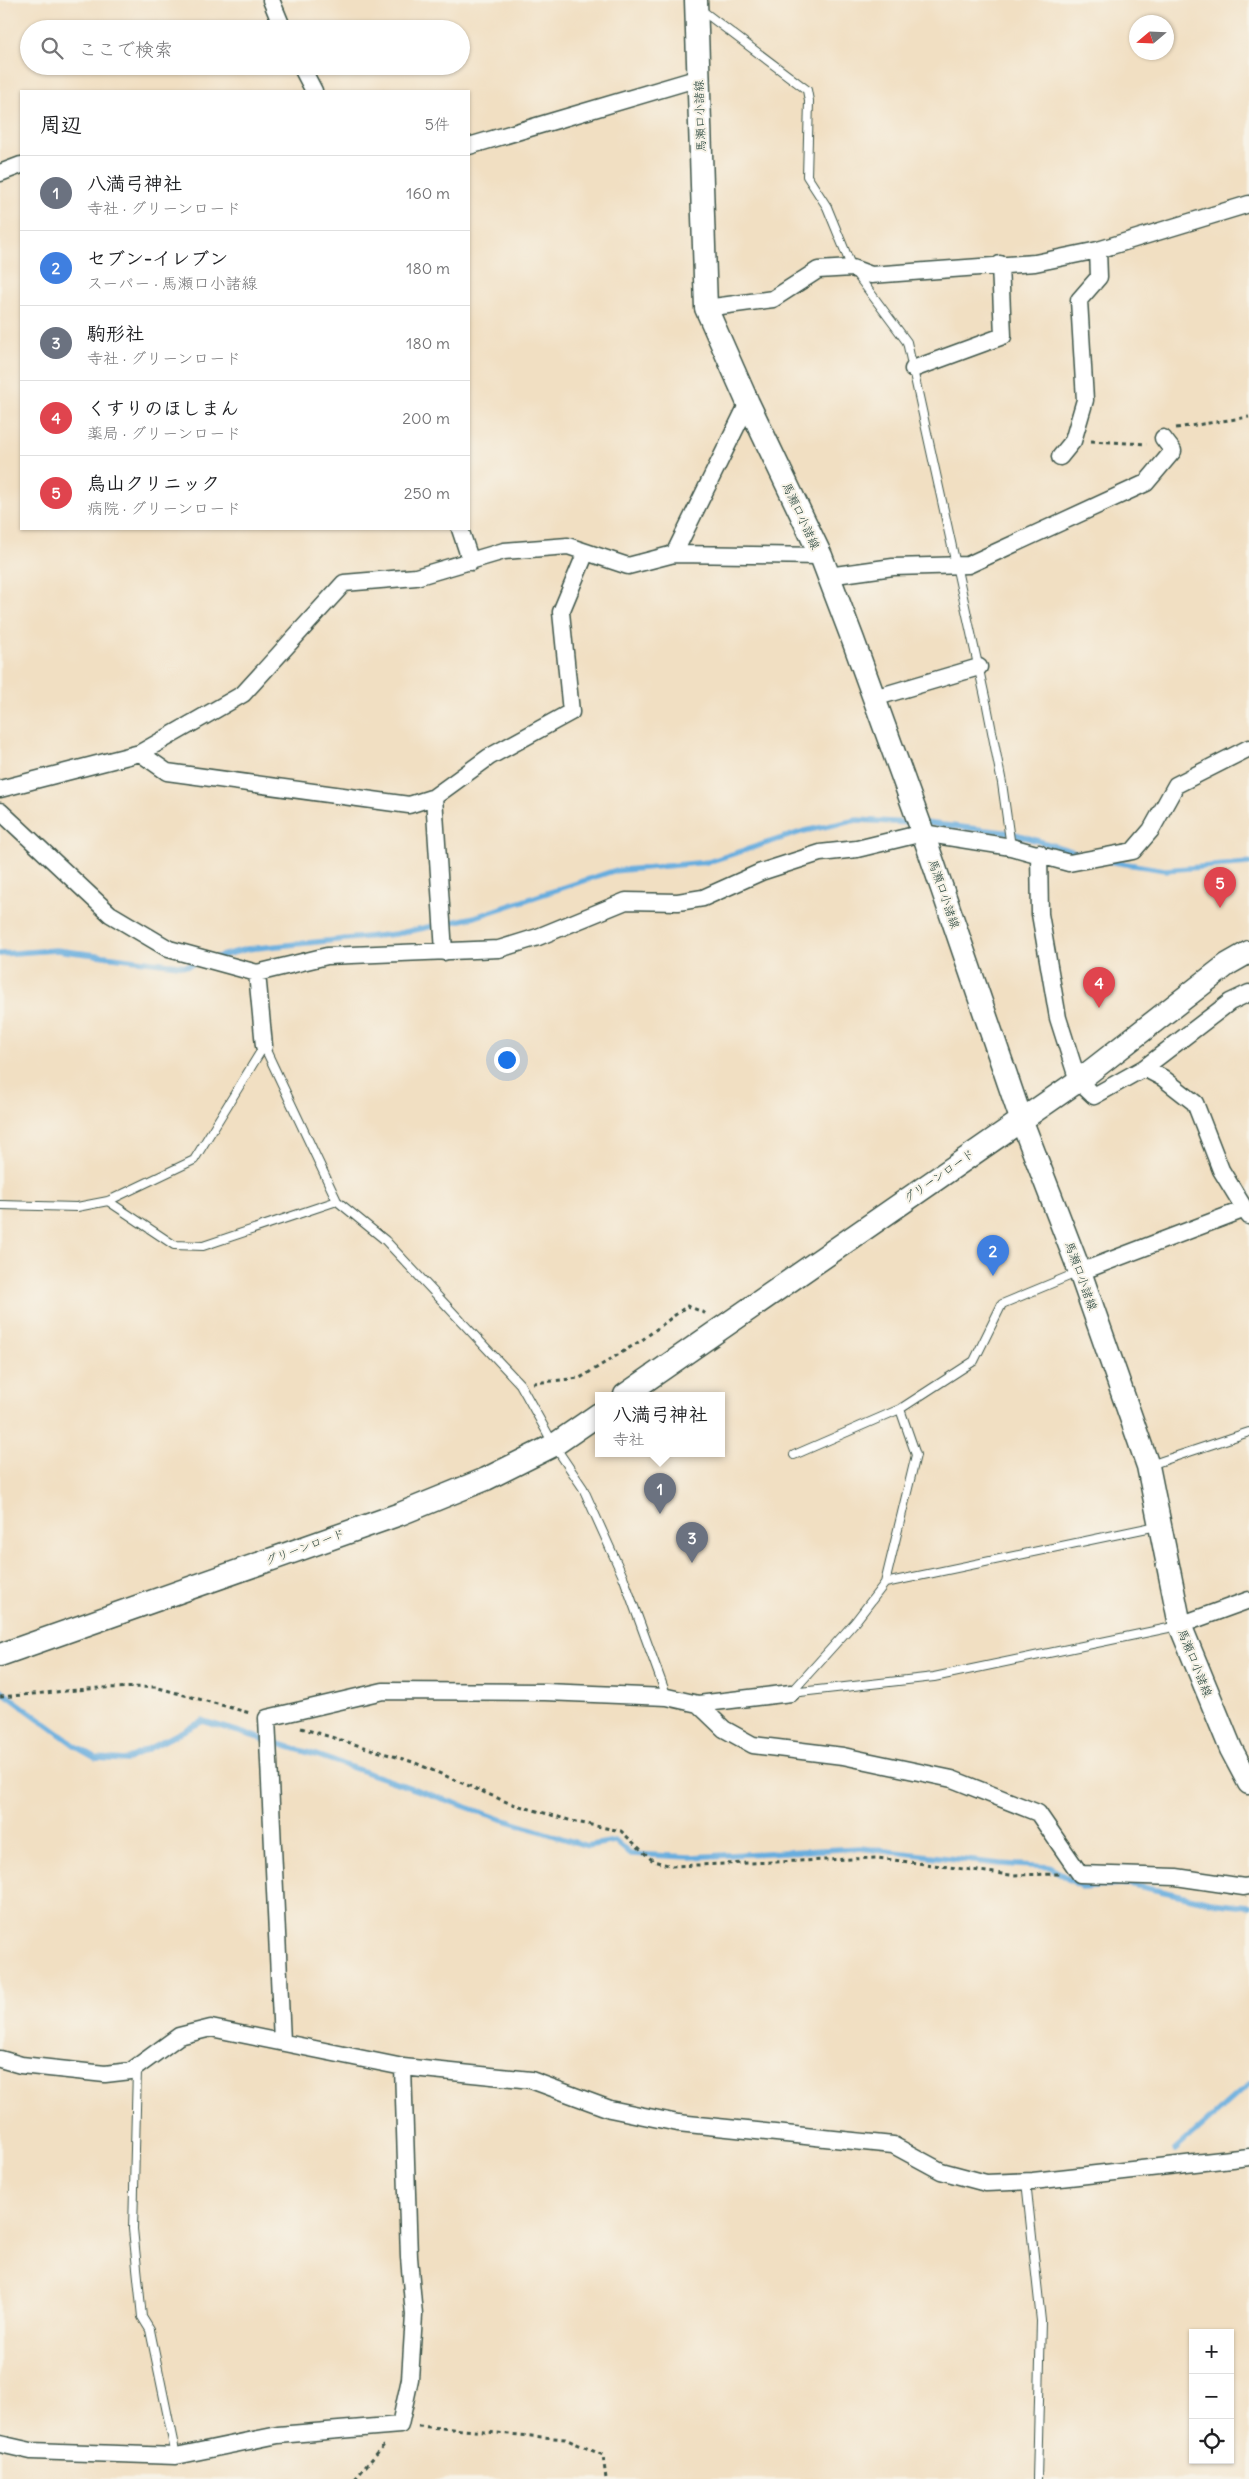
<!DOCTYPE html>
<html lang="ja">
<meta charset="utf-8">
<style>
body{margin:0;font-family:Delius,"Klee One",sans-serif;background:#f6f6f6;color:#202124}
.controls{position:absolute;right:15px;bottom:15px;display:grid;overflow:hidden;border-radius:0px;box-shadow:0 1px 4px #0004}
.controls button{width:45px;height:45px;display:grid;place-items:center;padding:0;border:0;border-bottom:1px solid #e0e0e0;background:#fff;color:#202124;font:25px sans-serif}
.compass{position:absolute;left:1129px;top:15px;width:45px;height:45px;border-radius:50%;background:#fff;box-shadow:0 1px 4px #0004;rotate:251deg}
.you{position:absolute;left:506px;top:1059px;width:18px;height:18px;margin:-12px;border:4px solid #fff;border-radius:50%;background:#1a73e8;box-shadow:0 0 0 8px #1a73e833}
.badge{display:grid;place-items:center;width:32px;height:32px;border-radius:50%;background:#2563eb;color:#fff;font-size:16px;font-weight:700}
.pin{position:absolute;translate:-50% -41px;filter:drop-shadow(0 1px 2px #0008)}
.pin::after{content:'';position:absolute;top:26px;width:18px;height:15px;background:inherit;clip-path:polygon(0 0,100% 0,50% 100%)}
.popup{position:absolute;left:595px;top:1392px;width:130px;height:65px;box-sizing:border-box;display:grid;place-content:center;border-radius:0px;background:#fff;filter:drop-shadow(0 1px 4px #0005);font-size:16px;white-space:nowrap;color:#757577}
.popup b{font-size:19px;color:#202124}
.popup::after{content:'';position:absolute;left:50%;top:100%;margin-left:-10px;border:10px solid transparent;border-top-color:#fff}
.list{margin:0;padding:0;list-style:none}
h2{display:flex;justify-content:space-between;align-items:center;height:65px;margin:0;padding:0 20px;font-size:21px}
h2 small{font-size:16px;font-weight:400;color:#757577}
.list li{display:grid;grid-template-columns:32px 1fr auto;gap:15px;align-items:center;box-sizing:border-box;height:75px;padding:0 20px;border-top:1px solid #e0e0e0}
.list b{display:block;font-size:19px;white-space:nowrap}
.list p{margin:0;font-size:16px;white-space:nowrap;color:#757577}
.list em{font-size:16px;font-style:normal;color:#757577}
.icon{flex:none;width:28px;height:28px;fill:none;stroke:currentColor;stroke-width:2;stroke-linecap:round;stroke-linejoin:round}
.map{position:relative;flex:none;width:1249px;height:2479px;overflow:hidden}
.search{position:absolute;background:#fff;box-shadow:0 1px 4px #0004;left:20px;top:20px;width:450px;height:55px;display:flex;align-items:center;gap:12px;box-sizing:border-box;padding:0 18px;border-radius:28px;color:#757577;font-size:19px}
.panel{position:absolute;background:#fff;box-shadow:0 1px 4px #0004;left:20px;top:90px;width:450px;height:440px;border-radius:0px}
.map>svg:first-child{display:block}
</style>
<div class="map">
<svg width="1249" height="2479" viewBox="0 0 1249 2479">
<rect width="100%" height="100%" fill="#f7f3e8"/>
<filter id="ink" filterUnits="userSpaceOnUse"><feTurbulence type="fractalNoise" baseFrequency=".02" numOctaves="2"/><feDisplacementMap in="SourceGraphic" scale="10" xChannelSelector="R" yChannelSelector="G"/><feConvolveMatrix kernelMatrix="1 2 1 2 8 2 1 2 1" color-interpolation-filters="sRGB"/></filter>
<filter id="wash" filterUnits="userSpaceOnUse"><feTurbulence type="fractalNoise" baseFrequency=".0096" numOctaves="4" result="noise"/><feDisplacementMap in="SourceGraphic" scale="20" xChannelSelector="R" yChannelSelector="G"/><feGaussianBlur stdDeviation="1.12" result="paint"/><feColorMatrix in="noise" values="0 0 0 0 0 0 0 0 0 0 0 0 0 0 0 0 0 1.4 0 .05"/><feComposite in="paint" operator="in"/></filter>
<g filter="url(#wash)">
<rect width="100%" height="100%" fill="#f1dfc2"/>
<g fill="none" stroke-linecap="round" stroke-linejoin="round">
<path stroke="#67adde" stroke-width="5.5" d="M925,823L1012,833L1084,855
M1108,861L1165,870L1249,863
M0,954L56,950L186,966L199,962
M217,957L247,949L396,934L475,917L613,871L708,862L804,831L857,820L913,823
M0,1690L80,1749L96,1758L126,1760L203,1721L316,1755L501,1819L587,1846L615,1841L630,1854L691,1857L860,1848L1000,1864L1050,1867L1083,1888L1129,1884L1210,1902L1249,1906
M1175,2150L1249,2084"/>
</g>
</g>
<g filter="url(#ink)">
<g fill="none" stroke-linecap="round" stroke-linejoin="round">
<defs>
<path id="lane" d="M700,9L807,90L809,101L807,176L827,207L852,268L907,342L987,706L1002,783L1011,847
M264,1046L337,1201
M108,1201L174,1245L203,1246L337,1201L385,1240L520,1384L554,1445L583,1488L624,1579L667,1697
M0,1205L77,1207L108,1201L194,1160L264,1046
M794,1455L900,1409L974,1361L1002,1304L1079,1272
M1150,1465L1249,1432
M885,1583L1157,1526
M791,1693L934,1677L1178,1626
M791,1693L855,1622L885,1583L916,1455L900,1409
M137,2069L133,2229L142,2317L150,2330L176,2456
M1026,2181L1041,2321L1037,2479"/>
<path id="street" d="M271,0L283,29
M301,66L314,91
M469,146L699,78
M0,173L21,165
M706,308L773,299L818,270L852,268L871,275L1035,263L1098,250L1249,204
M913,369L1003,336L1000,264
M1060,457L1073,441L1085,400L1079,300L1099,277L1098,250
M460,529L471,562
M674,554L748,403
M828,576L893,567L968,565L1146,483L1173,451L1163,438
M874,698L979,667
M140,753L167,772L409,805L434,797L489,757L571,712L561,612L586,552
M0,789L140,753L243,694L344,583L416,577L504,551L568,546L628,566L674,554L821,556
M434,797L444,952
M0,811L110,914L169,949L257,973L327,956L499,949L538,937L626,901L678,902L703,898L761,872L820,853L857,849L923,833L1011,847L1069,863L1133,851L1151,830L1176,785L1249,748
M1039,853L1040,914L1058,1018L1078,1081L1094,1096L1144,1068L1163,1078L1195,1103L1221,1170L1249,1216
M257,973L264,1046
M1144,1068L1230,1002L1249,993
M1080,1272L1245,1209
M1180,1625L1249,1600
M698,1704L724,1729L753,1745L843,1756L952,1779L1038,1813L1080,1874L1176,1877L1244,1887L1249,1886
M282,2041L267,1718L383,1691L545,1692L667,1697L698,1704L791,1693
M0,2059L21,2065L105,2074L131,2071L179,2036L211,2028L403,2067L531,2080L610,2109L678,2123L893,2145L941,2171L986,2183L1033,2181L1249,2157
M0,2444L31,2451L176,2456L278,2435L400,2425L410,2379L414,2315L409,2257L403,2067"/>
<path id="secondary" d="M696,0L706,308L748,403L821,556L853,640L923,833L1021,1119L1080,1272L1148,1466L1180,1625L1231,1749L1249,1783
M625,1395L1078,1081L1228,964L1249,952
M0,1655L400,1514L486,1479L554,1445L599,1414"/>
</defs>
<use href="#lane" stroke="#3e5549" stroke-width="10"/>
<use href="#street" stroke="#3e5549" stroke-width="19"/>
<use href="#secondary" stroke="#3e5549" stroke-width="25"/>
<path stroke="#3e5549" stroke-width="3" stroke-dasharray="4 4" stroke-linecap="butt" d="M1176,428L1249,417
M1091,441L1147,444
M533,1383L580,1378L642,1340L687,1306L703,1312L707,1315
M0,1697L99,1688L155,1687L250,1713
M301,1728L413,1762L509,1803L576,1822L621,1831L653,1861L672,1866L877,1858L1011,1875L1059,1874
M418,2426L565,2439L603,2455L606,2479
M355,2479L384,2445"/>
<use href="#lane" stroke="#fff" stroke-width="8"/>
<use href="#street" stroke="#fff" stroke-width="16"/>
<use href="#secondary" stroke="#fff" stroke-width="22"/>
</g>
</g>
<g text-anchor="middle" stroke-width="4" stroke-linejoin="round" paint-order="stroke">
<g font-size="12" fill="#1f3d34" stroke="#f7f3e8">
<text transform="translate(700 116) rotate(-92)" y="4">馬瀬口小諸線</text>
<text transform="translate(801 516) rotate(65)" y="4">馬瀬口小諸線</text>
<text transform="translate(944 894) rotate(71)" y="4">馬瀬口小諸線</text>
<text transform="translate(939 1176) rotate(-35)" y="4">グリーンロード</text>
<text transform="translate(1081 1276) rotate(70)" y="4">馬瀬口小諸線</text>
<text transform="translate(305 1547) rotate(-20)" y="4">グリーンロード</text>
<text transform="translate(1195 1663) rotate(68)" y="4">馬瀬口小諸線</text>
</g>
</g>
</svg>
<div class="controls">
<button>+</button>
<button>−</button>
<button><svg class="icon" aria-label="locate" viewBox="0 0 24 24"><circle cx="12" cy="12" r="6"/><path d="M12 2v4M12 18v4M2 12h4M18 12h4"/></svg></button>
</div>
<svg class="compass" viewBox="-18 -18 36 36"><path d="M0-13l5 13h-10z" fill="#e53935"/><path d="M0 13l5-13h-10z" fill="#757577"/></svg>
<div class="you"></div>
<div class="pin badge" style="left:660px;top:1514px;background:#6b7280">1</div>
<div class="popup"><b>八満弓神社</b>寺社</div>
<div class="pin badge" style="left:993px;top:1276px;background:#3f7fe0">2</div>
<div class="pin badge" style="left:692px;top:1563px;background:#6b7280">3</div>
<div class="pin badge" style="left:1099px;top:1008px;background:#e0444e">4</div>
<div class="pin badge" style="left:1220px;top:908px;background:#e0444e">5</div>
<div class="search"><svg class="icon" aria-label="search" viewBox="0 0 24 24"><circle cx="10" cy="10" r="6"/><path d="M15 15l6 6"/></svg>ここで検索</div>
<section class="panel">
<h2>周辺<small>5件</small></h2>
<ul class="list">
<li><span class="badge" style="background:#6b7280">1</span><div><b>八満弓神社</b><p>寺社 · グリーンロード</p></div><em>160 m</em></li>
<li><span class="badge" style="background:#3f7fe0">2</span><div><b>セブン-イレブン</b><p>スーパー · 馬瀬口小諸線</p></div><em>180 m</em></li>
<li><span class="badge" style="background:#6b7280">3</span><div><b>駒形社</b><p>寺社 · グリーンロード</p></div><em>180 m</em></li>
<li><span class="badge" style="background:#e0444e">4</span><div><b>くすりのほしまん</b><p>薬局 · グリーンロード</p></div><em>200 m</em></li>
<li><span class="badge" style="background:#e0444e">5</span><div><b>烏山クリニック</b><p>病院 · グリーンロード</p></div><em>250 m</em></li>
</ul>
</section>
</div>
